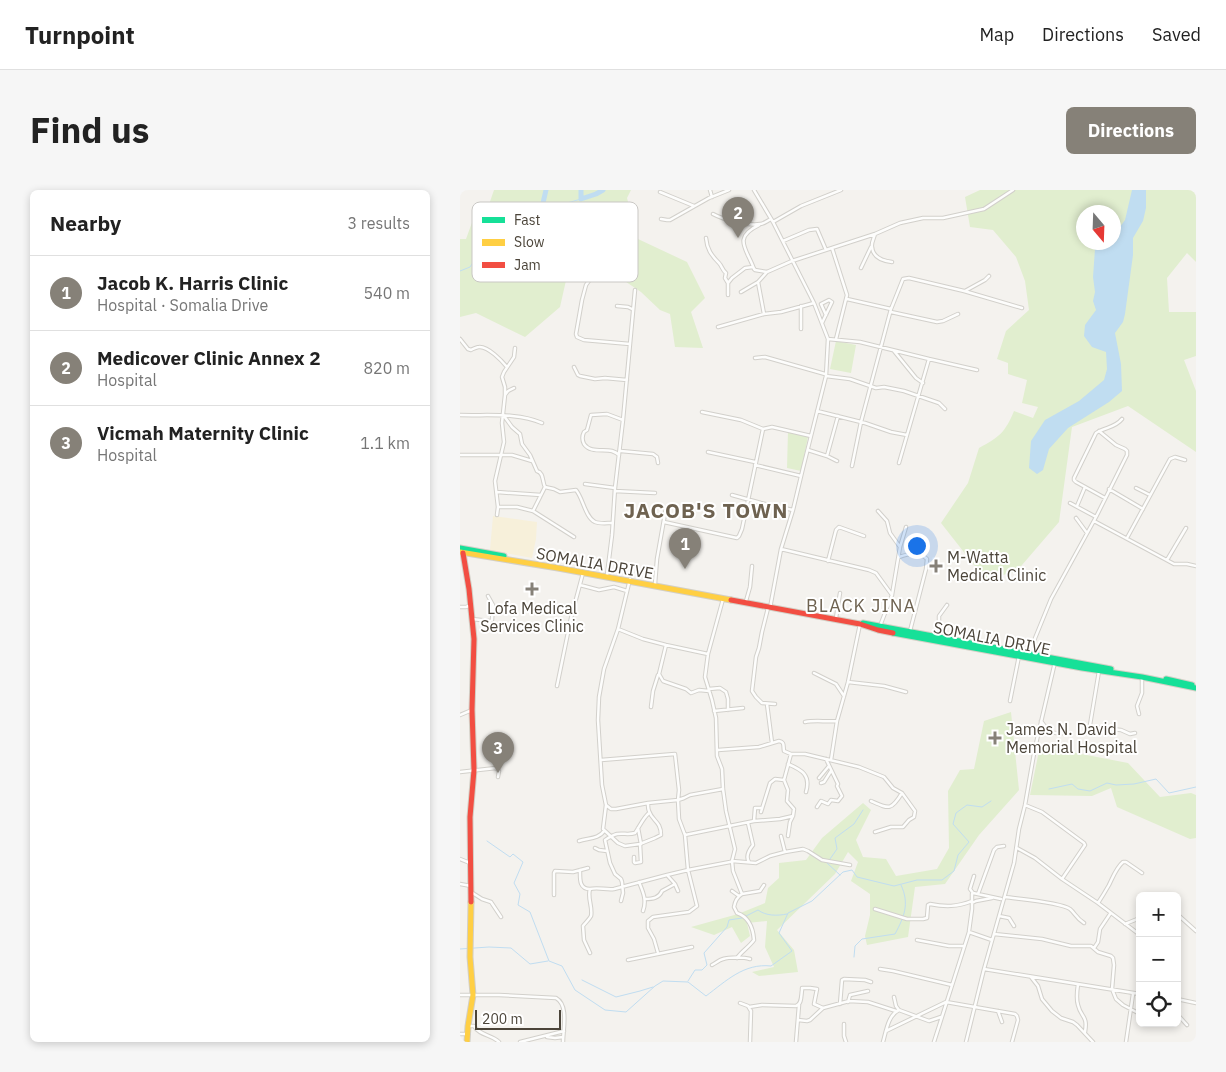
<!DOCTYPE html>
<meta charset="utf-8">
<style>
body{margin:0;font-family:"IBM Plex Sans",sans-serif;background:#f6f6f6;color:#222}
.controls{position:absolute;right:15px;bottom:15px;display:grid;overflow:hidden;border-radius:8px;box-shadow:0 2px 8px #0003}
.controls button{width:45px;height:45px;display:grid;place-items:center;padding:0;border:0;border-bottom:1px solid #e0e0e0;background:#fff;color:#222;font:25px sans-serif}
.compass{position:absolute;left:616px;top:15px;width:45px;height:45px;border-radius:50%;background:#fff;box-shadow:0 2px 8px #0003;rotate:161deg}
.scale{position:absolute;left:15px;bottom:12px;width:86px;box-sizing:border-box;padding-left:5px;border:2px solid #4b4439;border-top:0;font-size:14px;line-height:18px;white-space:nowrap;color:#4b4439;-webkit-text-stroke:4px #fff;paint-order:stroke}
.you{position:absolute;left:456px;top:355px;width:18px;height:18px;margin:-12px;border:4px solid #fff;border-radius:50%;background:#1a73e8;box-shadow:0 0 0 8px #1a73e833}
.badge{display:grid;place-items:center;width:32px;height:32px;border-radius:50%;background:#868178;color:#fff;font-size:16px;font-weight:700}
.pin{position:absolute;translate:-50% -41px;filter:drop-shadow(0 1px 2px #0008)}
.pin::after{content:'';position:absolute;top:26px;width:18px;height:15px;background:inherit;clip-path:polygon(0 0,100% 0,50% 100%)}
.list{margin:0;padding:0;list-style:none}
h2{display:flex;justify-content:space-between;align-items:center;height:65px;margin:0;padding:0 20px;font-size:21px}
h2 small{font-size:16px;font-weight:400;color:#767676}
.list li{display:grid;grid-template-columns:32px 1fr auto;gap:15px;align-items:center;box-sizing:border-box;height:75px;padding:0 20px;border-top:1px solid #e0e0e0}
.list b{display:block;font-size:19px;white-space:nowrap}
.list p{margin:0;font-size:16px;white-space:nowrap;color:#767676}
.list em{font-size:16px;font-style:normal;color:#767676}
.icon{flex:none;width:28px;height:28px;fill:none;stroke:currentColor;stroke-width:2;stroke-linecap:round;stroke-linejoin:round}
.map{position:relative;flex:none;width:736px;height:852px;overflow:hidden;border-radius:8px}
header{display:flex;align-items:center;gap:30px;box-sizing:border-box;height:70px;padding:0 25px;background:#fff;border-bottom:1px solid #e0e0e0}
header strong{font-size:24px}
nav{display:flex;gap:28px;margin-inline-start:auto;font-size:18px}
.intro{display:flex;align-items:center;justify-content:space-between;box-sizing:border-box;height:120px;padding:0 30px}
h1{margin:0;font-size:35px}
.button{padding:12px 22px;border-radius:8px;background:#868178;color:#fff;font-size:18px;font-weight:700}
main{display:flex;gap:30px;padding:0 30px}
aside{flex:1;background:#fff;border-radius:8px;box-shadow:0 2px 8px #0003}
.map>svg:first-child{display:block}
</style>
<header>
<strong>Turnpoint</strong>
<nav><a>Map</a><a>Directions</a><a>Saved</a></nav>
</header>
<div class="intro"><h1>Find us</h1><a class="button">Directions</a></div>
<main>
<aside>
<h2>Nearby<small>3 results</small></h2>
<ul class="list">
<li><span class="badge">1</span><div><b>Jacob K. Harris Clinic</b><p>Hospital · Somalia Drive</p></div><em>540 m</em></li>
<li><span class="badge">2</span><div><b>Medicover Clinic Annex 2</b><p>Hospital</p></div><em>820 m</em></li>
<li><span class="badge">3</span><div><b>Vicmah Maternity Clinic</b><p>Hospital</p></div><em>1.1 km</em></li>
</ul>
</aside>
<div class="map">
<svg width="736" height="852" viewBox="0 0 736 852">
<rect width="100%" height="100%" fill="#f4f2ee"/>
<path fill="#e1eecf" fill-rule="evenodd" d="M34,0H171L167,8L178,49L227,72L245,108L231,122L243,158L215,157L210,124L200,120L181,102L141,75L107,86L100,117L65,147L16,123L0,127V49H6L14,27L25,26Z
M520,0H736V72L727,63L707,88L709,122H736V166L724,170L736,201V262L668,216L612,237L599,332L556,382L525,389L481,333L508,293L519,258C539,247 545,243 554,221L573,228L578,217L562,213L567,190L548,184V173L537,169L546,141L569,120L565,91L556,67L533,40L510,37L505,7ZM624,22H654V52H624Z
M376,151L396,155L391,183L370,179Z
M328,241L348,247L341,281L327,278Z
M551,522L559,600L519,645L485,694L455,697L448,747L407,755L405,746L410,725V704L391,691L398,672L388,662L375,684L317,740L334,760L338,782L299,786L292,782L314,777L305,757L307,731L287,733L290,746L281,753L272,737L254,745L231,737L278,724L305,713L308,698L319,688V673L346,670L362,648L403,613L411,620L396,650L403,667L426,669L436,686L477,679L489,658L488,601L500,580L514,579L524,531Z
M580,556L668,573L700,607L731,603L736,605V648L730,649L657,617L651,598L632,606L570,605Z"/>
<path fill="#f7f0da" d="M33,326L77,332L76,349L72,368L30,360Z"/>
<path fill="#c0ddf1" d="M672,0H686V18L683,31L673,48V65L665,124L663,132L655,143L661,174L662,201L649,212L608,238L589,259L583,280L577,284L569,278L571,251L585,230L619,211L644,190L647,179L646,162L632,157L624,146L625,135L636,120L633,111L635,102L633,87L635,59L644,53L654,52V45L665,30Z"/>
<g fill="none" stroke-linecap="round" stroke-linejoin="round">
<path stroke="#c0ddf1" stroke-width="1" d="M0,81L10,77L18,65L44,53L60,24L83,13H107L121,9
M589,599L612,594L618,599L630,601L647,593L656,595L674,594L696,589L709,603L736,597
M27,651L50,667L53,664L63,672L54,693L60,704L58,715L70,722L89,771L102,776L115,800L145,820L166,822L195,796L203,791L228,792L246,806C266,791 284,773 311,776L332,761L319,743L328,723L352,711L383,682L392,680L397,687L434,696L457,690H482L494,681L498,665L509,652L493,634L496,623L507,615L522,617L531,611
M370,669L377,659L375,648L394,634L403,620
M367,673L380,685
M0,759L29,757L51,758L70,774L88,771
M394,767L395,756L402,749L435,744C444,727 450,714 441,695
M122,790L156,807L180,801L193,797
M228,791L235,780H242L247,775L244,763L267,737L269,730L282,728L298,720C306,726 317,726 327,724"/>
<path stroke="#c0ddf1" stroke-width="5" d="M121,0V9L136,4L143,0
M83,13L86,0"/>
<defs>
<path id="street" d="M250,0L252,7
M294,0L313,32L354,113L368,149L366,186L343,278L333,320L321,359L310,418
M200,2L234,16
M253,24C264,30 288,36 300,34C304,34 307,31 311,29
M201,29L207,30H210L249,8L269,0
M313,32L341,16L381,0
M415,44C414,48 411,53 412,57C413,68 423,71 432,72
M246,48C247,59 251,65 259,73C262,76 262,80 266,83L265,88L268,93
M323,51L349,40L357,39L366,60
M372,58L387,105L376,149
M401,78L411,57
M294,79C287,59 272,48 299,35
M134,84L126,95L122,110L116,144L117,147L124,150L170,154
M298,92L304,124
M505,101L525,90L529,86
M281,102L298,92L307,82
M268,105V93L272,88L285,78L293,77L295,80L307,82L332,71L415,44L440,33L463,28H483L524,19L553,0
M387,109L431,119
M157,116L168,117L172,119
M431,122L477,132L483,131L498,124
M362,133L372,112L369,110L361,114L366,125
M258,137L304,124L321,122L354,113
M341,139V116
M0,149L8,159L11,160C12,159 18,157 19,157C28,156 42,171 47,177
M368,149L400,152L469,169L439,273
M434,161L456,188L463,193
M295,168L305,167L365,184
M469,169L517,180
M114,177L118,185L120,186L135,189L145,188L167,190
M366,186L390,189L416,198L424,197L444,201L479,213L485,219
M54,198L48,201L45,205V197L42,187L44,182L54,167L55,158
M357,221L405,233L431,242L447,245
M242,222L281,230L303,239L312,237L351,246
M0,225C26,226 57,222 82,233
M44,226L52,237L60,244L62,254L70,265L77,281C84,283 82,291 85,297L94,299L100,302L116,300C123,308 125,327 135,332C140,334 147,333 152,333
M348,260L367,266L377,271
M161,261L193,264L197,267L198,273
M248,262L295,272
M0,265H52L72,271
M159,265C157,263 155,262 152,261C143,259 130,263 124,254C122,250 122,246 124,242L127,240L131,225L147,224L163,230
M367,266L378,226
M295,275L341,286
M392,276L401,232L431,119L443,89L449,88L504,101L562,118
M125,294L155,298
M676,298L690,305
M649,299L683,319
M155,301L195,303
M37,302L81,305
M272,305L301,313L333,320
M645,308L616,292L614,290V288L636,243C645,237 655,238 662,229
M610,313L636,327
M617,316L625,297
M38,317H57L73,321L114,347
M73,321L85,297
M418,321L427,331L430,343L440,357
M37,325L38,317L35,291L44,252L42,233L45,205
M616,328L627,343
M634,331L714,374H727L736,376
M204,332L277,348L279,346L282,339L303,239
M667,348L710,269L715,267L725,270
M321,359L409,380L416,383L432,405
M439,367C448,364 459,361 467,369L466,379L450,441
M707,370L726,338
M368,371L376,340L379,337L404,346
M147,385L152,345L155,298L163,230L175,100
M170,389L158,439L144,479L139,507L138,530L142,595L146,615L143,639L158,653L165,656L180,654L195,648L201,645C201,631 192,631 189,621C188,619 188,615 188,613
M195,394L197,369L206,318
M120,395L139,400L154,397L167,401
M286,411L290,397L292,376
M0,417H6L11,415
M308,418L302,442L299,458L296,467L292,501L296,507L302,513L315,514
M376,428L380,403
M12,429L30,431L32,430L33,415L28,406
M420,436L432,405L440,357L446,337
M158,439L183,449L206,455L248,464
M479,447V426L487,415
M206,455L199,484L203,491L226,499L231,503L239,500L249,501
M569,463L591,409L636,327L667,265V261L665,259L656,255L639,241
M639,481L630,535L631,537L661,540L670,544L675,543
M354,483L376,494L384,506
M388,492L424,496L446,502
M97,496L111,428L123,383
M249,499L260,498L266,502L268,509V520
M550,511L559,466
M307,514L312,553
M191,517L193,501L198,485
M254,521L283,518
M679,524L677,516L682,503V487
M0,525L12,520
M581,531C589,542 590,544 603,543
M345,532C355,530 366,532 377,531
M258,560L299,557L319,551C325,552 323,556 324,561L331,564H345L399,577L424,587L433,598L442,603L455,621L454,627L449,630L443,637H431L415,642
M141,570L215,564L219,600L218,610L219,629L225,645L228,680L237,716L229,722L193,727L188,731V738L194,749L198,763
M371,570L377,531L388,492L400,434
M328,574C342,580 351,585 346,602
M0,582L36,578L39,581L38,587
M359,588L369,576
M361,593L364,592L371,581
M411,611C429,619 431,621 442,603
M146,615L151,619H156L188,613L218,610L224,608L230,605L263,599
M565,615L582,622L624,653L625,655L602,689
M357,617L361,611L368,614L371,610L378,611L382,606L377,596L378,594L366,569
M301,622L310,593L315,589L324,590
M294,631L295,618H302
M288,633L293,655C289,660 285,666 289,672
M178,638L181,654
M225,645L294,631L320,629L333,626
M328,646L330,632L333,626L334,619L327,611L328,600L324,590L331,564
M119,651C128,648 139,649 144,641
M135,658L139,660L147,661
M557,658L575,668L602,689L638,713L680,745
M325,662L343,659L348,661L362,670L390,675
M174,667V672L175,673L181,672L180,654
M0,669L10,673
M120,680C120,689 119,699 130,699
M179,692C183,702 187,710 183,721
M0,694L11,696
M304,695L300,701L282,704L273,681L272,671L296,673L310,666L325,662L321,646
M218,701L215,694L207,685L228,680L270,672L272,671L275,659L266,621L263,599L262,579L257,566L256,528L252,510L245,487L248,464L263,409
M272,701L279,706
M11,702L22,709L31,712L41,727
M513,703L510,699L514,686
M518,704L534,660L537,657L544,656
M94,705V683L95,681L113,682L128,678
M545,707C559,709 600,712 610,719C615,723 616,728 624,733
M185,709C193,709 199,708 202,701L215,694
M161,711L163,703L162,692L161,689L155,684L150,673L145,650C148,648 153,645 157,644C163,643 169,645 175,643C180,636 183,628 189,623
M512,713L516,711L532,708
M638,713C642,707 645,702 649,695C653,687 656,678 663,672H666L682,683
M415,719L447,729H463L467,728L468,715L470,714C485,717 497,717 512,711V704L513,703L541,709
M717,724L736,741
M539,726L549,728L554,736
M665,734L680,728
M509,741L512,719V711
M534,744L582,749L611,756H631L638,762L651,766L653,768L654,775L652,799L656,809L663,815L680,824
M457,750L489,756H504
M634,758L638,752L640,739L650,724
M130,763L124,750L123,736C125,733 129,730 131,726C133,717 127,708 130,699C138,697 146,700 154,699L207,685
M277,768C282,761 289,757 294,750C293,737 289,727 277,723L274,717C275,711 277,707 282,704
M168,770L232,757
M252,775C256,773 259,770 263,769C269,767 284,767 290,769
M420,779L433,781L492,795
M524,779L680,804
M571,787L578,796L582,809L592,821L601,828L613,832L617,835L633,852
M618,794C617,801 616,809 618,815C621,828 628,825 625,842
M0,805H39L96,808C109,815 103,840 103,852
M434,807L436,816L439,820
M717,809L736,813
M388,812L390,805L408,801
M280,813L288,816L291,821L290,852
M380,814L382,790L384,789L405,790L411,792
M289,817L302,815L336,816C342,814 341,806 342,800V798H350L357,799L354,814L363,818
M538,821L542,832
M717,824L727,835
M338,830L347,831L350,830L363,818L389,811L408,812L436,821
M384,834V846L386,852
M8,836H14C20,846 31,844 39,852
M426,841L486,812L555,824L557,826L558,830L552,852
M0,844H8
M87,847L95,848L103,847
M60,852L104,841
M336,852L339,815
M423,852C426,842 428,825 439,820L469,831L481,827
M474,852L509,742L532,750
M506,852L524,779L554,673L559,639L565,615L575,558L595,472
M666,852L673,804"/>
<path id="fast" d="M0,358L44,366
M403,433L651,479
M433,443L622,478L682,487L736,498
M706,489L732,495"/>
<path id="slow" d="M0,362L98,378L271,410
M7,852L8,836L13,805L10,767L11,712"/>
<path id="jam" d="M3,363L9,399L14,449L12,520L14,580L10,627L11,712
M271,410L400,434L418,440L433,443"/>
</defs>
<use href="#street" stroke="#d2d0cb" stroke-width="4.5"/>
<use href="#fast" stroke="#d3cfc5" stroke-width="7"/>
<use href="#slow" stroke="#d3cfc5" stroke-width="7"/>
<use href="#jam" stroke="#d3cfc5" stroke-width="7"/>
<use href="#street" stroke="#fdfdfc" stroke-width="2.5"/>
<use href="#fast" stroke="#16e098" stroke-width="5"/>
<use href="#slow" stroke="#ffcf43" stroke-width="5"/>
<use href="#jam" stroke="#f24e42" stroke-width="5"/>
</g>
<g fill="#868178" stroke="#fff" stroke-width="2">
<path d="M473.5 368.5h5v5h5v5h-5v5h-5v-5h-5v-5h5z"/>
<path d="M69.5 391.5h5v5h5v5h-5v5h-5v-5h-5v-5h5z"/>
<path d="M532.5 540.5h5v5h5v5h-5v5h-5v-5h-5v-5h5z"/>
</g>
<g text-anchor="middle" stroke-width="4" stroke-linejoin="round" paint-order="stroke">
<g font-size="16" fill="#4b4439" stroke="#fff" text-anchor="start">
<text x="487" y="373">M-Watta<tspan x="487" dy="18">Medical Clinic</tspan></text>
<text x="72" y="424" text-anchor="middle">Lofa Medical<tspan x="72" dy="18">Services Clinic</tspan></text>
<text x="546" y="545">James N. David<tspan x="546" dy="18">Memorial Hospital</tspan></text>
</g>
<g font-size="16" fill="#4b4439" stroke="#fff">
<text transform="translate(135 373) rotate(10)" y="6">SOMALIA DRIVE</text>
<text transform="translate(532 448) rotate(11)" y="6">SOMALIA DRIVE</text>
</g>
<g font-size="18" letter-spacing="1" fill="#6e6250" stroke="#fff">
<text x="401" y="422">BLACK JINA</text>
</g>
<g font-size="21" font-weight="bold" letter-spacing="1" fill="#6e6250" stroke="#fff">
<text x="246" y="328">JACOB'S TOWN</text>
</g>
</g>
<rect x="12" y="12" width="166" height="80" rx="8" fill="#fff" stroke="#c9c7c4" stroke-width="1"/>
<rect x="22" y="27" width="23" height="6" fill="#16e098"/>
<rect x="22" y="49" width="23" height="7" fill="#ffcf43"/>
<rect x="22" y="72" width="23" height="6" fill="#f24e42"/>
<g font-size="14" fill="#4b4439">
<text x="54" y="35">Fast</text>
<text x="54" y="57">Slow</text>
<text x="54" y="80">Jam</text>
</g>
</svg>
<div class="controls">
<button>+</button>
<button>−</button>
<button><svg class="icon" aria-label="locate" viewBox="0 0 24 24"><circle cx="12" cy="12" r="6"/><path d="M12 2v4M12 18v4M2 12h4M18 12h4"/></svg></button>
</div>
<svg class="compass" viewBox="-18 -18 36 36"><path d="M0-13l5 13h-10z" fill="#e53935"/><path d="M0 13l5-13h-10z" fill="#767676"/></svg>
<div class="scale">200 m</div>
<div class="you"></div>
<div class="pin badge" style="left:225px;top:379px">1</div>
<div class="pin badge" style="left:278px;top:48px">2</div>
<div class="pin badge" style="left:38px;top:583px">3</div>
</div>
</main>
